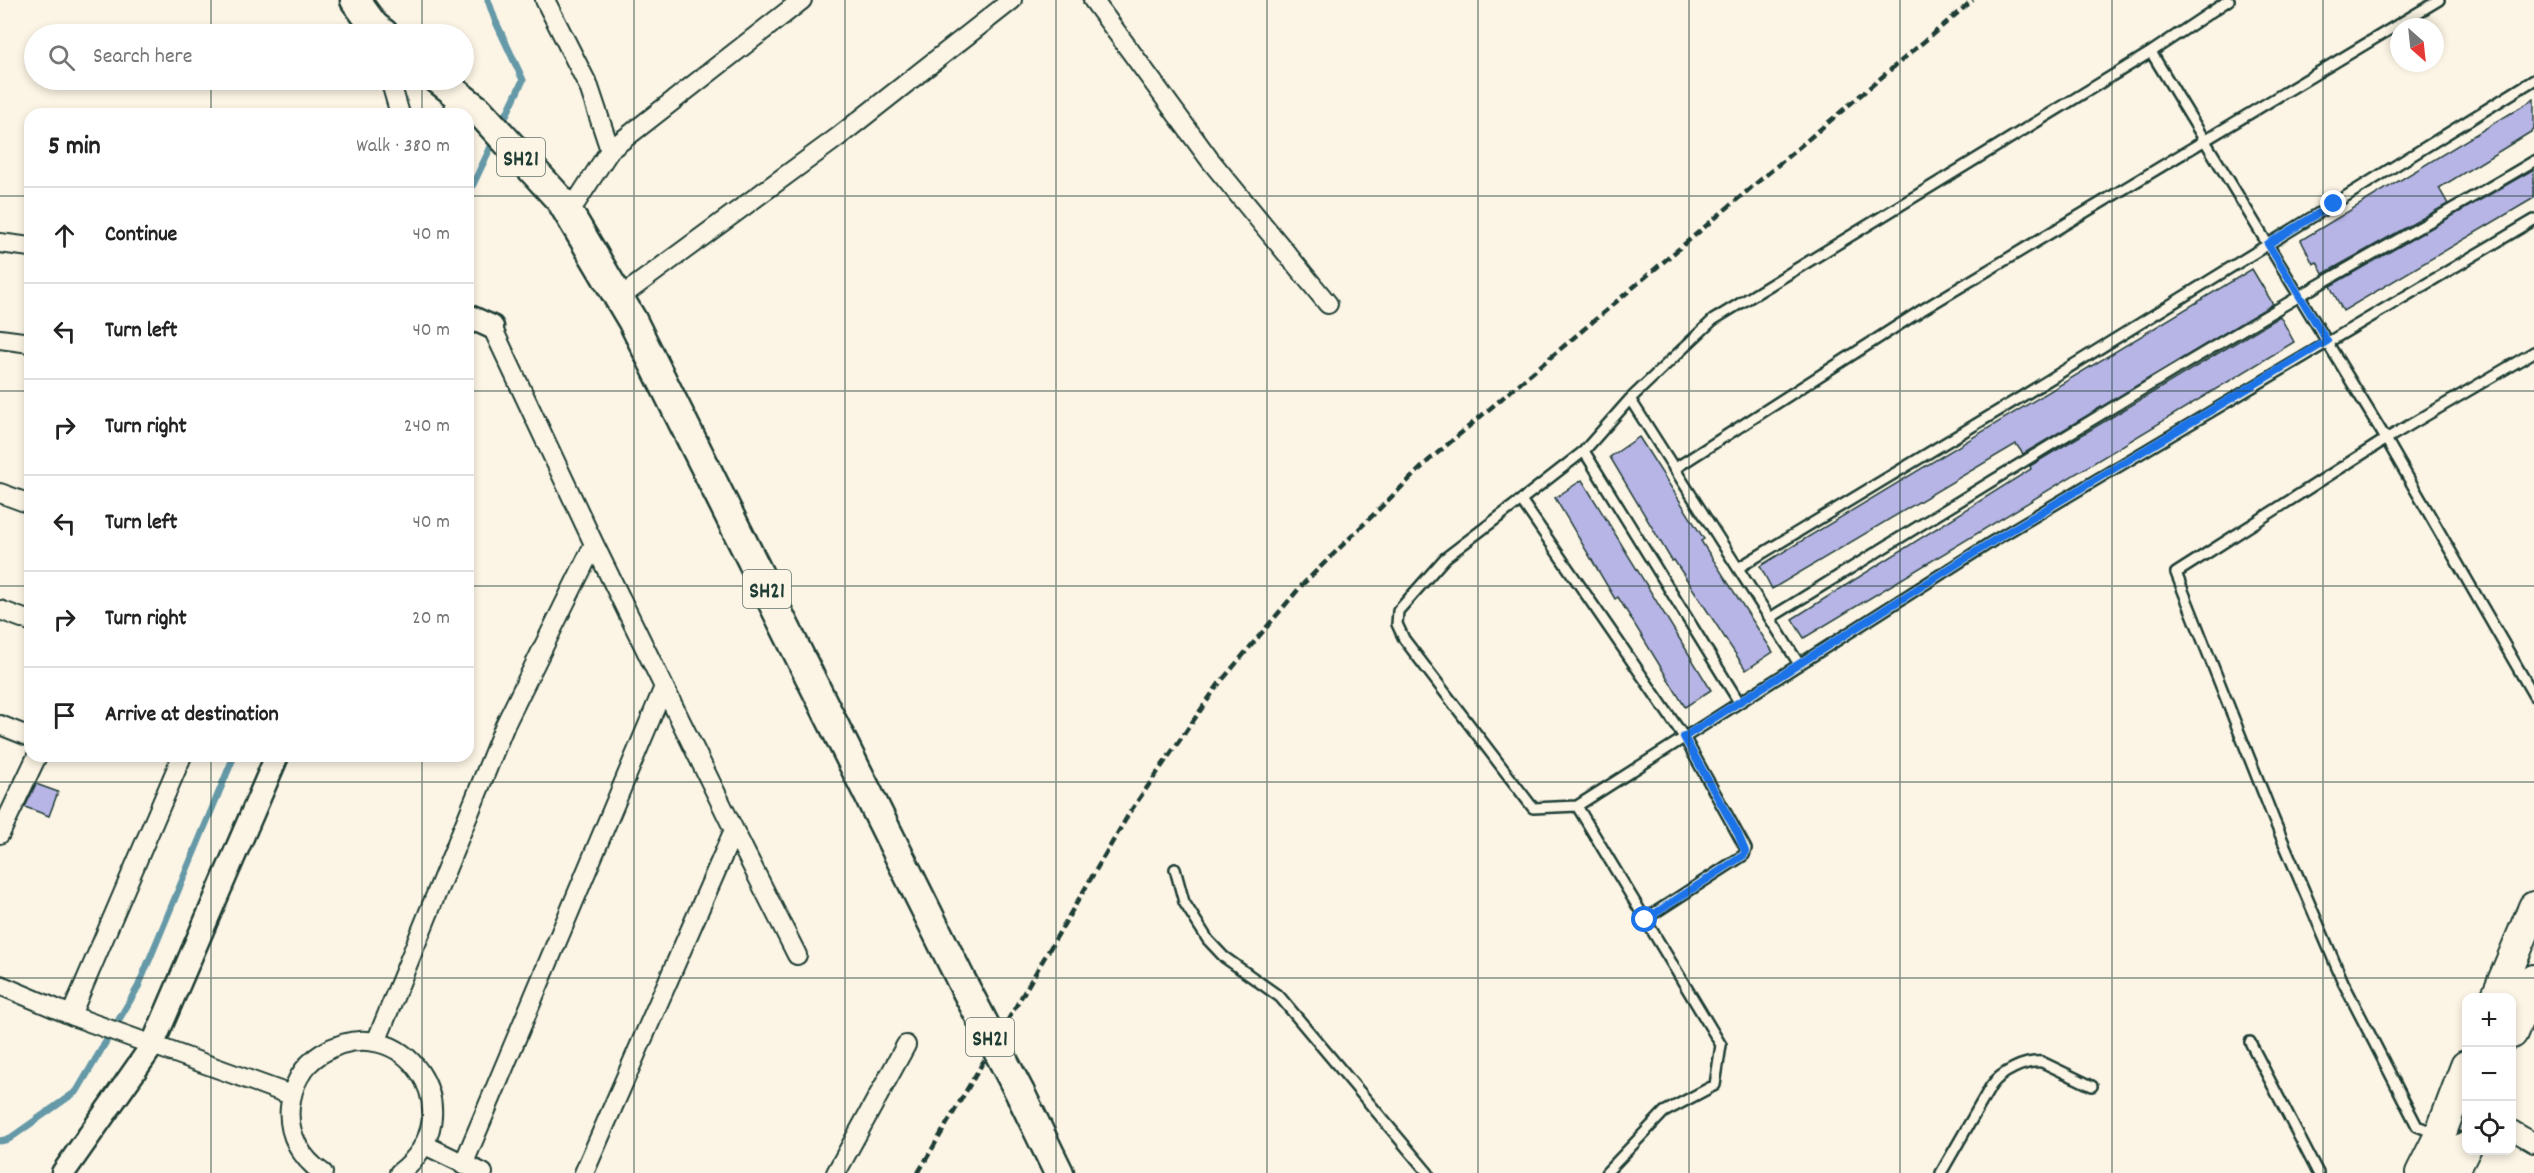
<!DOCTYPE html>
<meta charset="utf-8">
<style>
body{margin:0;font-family:Dekko,sans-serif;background:#f6f6f6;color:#222}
.controls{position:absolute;right:18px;bottom:18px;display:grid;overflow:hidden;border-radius:12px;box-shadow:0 3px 9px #0003}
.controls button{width:54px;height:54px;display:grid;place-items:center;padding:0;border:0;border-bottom:2px solid #e0e0e0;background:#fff;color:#222;font:30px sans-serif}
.compass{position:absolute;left:2390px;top:18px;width:54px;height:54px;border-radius:50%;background:#fff;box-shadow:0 3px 9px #0003;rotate:153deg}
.stop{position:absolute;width:18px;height:18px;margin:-14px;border:4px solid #1a73e8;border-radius:50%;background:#fff}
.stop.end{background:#1a73e8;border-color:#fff;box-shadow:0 2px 6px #0008}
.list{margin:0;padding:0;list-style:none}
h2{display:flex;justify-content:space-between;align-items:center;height:78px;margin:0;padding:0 24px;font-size:26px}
h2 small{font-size:20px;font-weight:400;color:#767676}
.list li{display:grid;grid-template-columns:39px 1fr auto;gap:18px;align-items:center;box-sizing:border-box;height:96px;padding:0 24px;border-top:2px solid #e0e0e0}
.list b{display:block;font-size:22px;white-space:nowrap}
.list em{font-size:20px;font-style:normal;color:#767676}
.icon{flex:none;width:33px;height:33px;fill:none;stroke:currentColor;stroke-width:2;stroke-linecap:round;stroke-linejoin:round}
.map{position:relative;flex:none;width:2534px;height:1173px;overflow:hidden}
.search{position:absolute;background:#fff;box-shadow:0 3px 9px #0003;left:24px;top:24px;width:450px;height:66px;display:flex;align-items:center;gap:15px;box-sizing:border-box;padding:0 21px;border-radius:33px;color:#767676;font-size:22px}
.panel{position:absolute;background:#fff;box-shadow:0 3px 9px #0003;left:24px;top:108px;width:450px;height:654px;border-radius:18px}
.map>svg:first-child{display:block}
</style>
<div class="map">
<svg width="2534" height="1173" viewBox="0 0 2534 1173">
<rect width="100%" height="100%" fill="#fcf5e5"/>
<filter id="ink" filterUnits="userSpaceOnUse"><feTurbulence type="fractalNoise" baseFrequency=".0167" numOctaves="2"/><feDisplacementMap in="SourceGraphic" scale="12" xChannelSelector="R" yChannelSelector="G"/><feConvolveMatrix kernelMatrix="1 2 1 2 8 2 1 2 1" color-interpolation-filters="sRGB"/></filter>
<g filter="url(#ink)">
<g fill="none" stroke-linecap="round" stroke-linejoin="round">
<path stroke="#6599a8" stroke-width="7" d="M488,0L495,20L523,80L501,126
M468,195L495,138
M0,1141L9,1139L77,1091L138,987L234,756"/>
</g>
<path fill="#b7b4e6" stroke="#1f3d34" stroke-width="1.5" d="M2534,99V130L2439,188L2448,204L2323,274L2317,262L2313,264L2301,240Z
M2534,169V198L2343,311L2330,286Z
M2252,269L2273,304L2023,454L2016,444L1772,589L1760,566Z
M2280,316L2294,342L1804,638L1792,619L2031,469L2030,466Z
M1639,437L1704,539L1701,541L1773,652L1746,670L1674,560L1672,561L1610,457Z
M1582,480L1711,690L1685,707L1618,597L1615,599L1555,498Z
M36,784L58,792L49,816L25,807Z"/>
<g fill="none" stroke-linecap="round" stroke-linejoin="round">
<defs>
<path id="service" d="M2151,52L2386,439L2534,696
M1630,399L1584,451L1739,702
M1584,451L1521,500L1684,737L1746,849L1744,855L1645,919
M1674,469L1922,310L2439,0
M1521,500L1445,558L1398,611L1397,624L1404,639L1533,808L1577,806
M1738,568L2026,394L2534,80
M1770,618C1945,510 2120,401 2298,297C2376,251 2456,208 2534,161
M1799,664L1630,399L1713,320L2151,52L2229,0
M1175,869L1184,902L1208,940L1224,957L1280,997L1428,1173
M2250,1042L2318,1173
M2435,1133L2417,1126L2343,982L2274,820L2176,573L2386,439L2534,352
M1606,1173L1664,1112L1715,1085L1721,1045L1577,806L1993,541L2534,220
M1941,1173L1991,1086C2001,1072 2025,1060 2042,1062L2092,1086"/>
<path id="minor" d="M545,0L589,87L610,150
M1093,0L1210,160L1328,304
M390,80L400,114
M452,114L459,97
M569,213L610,150L802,0
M0,243L30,247
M619,298L838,137L1012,0
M492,327L594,544L734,830L584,1173
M0,339L30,343
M0,493L30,504
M0,610L30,621
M0,725L30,737
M734,830L797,955
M0,834L37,756
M0,985L78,1018L291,1095
M71,1015L182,756
M376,1042L505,725L594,544
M2512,1130L2534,1143
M425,1145L483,1173
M463,1165L664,687
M323,1173C301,1159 287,1133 290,1107C292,1086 302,1066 321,1054C401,1003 478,1113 399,1173
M836,1173L906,1045"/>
<path id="tertiary" d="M468,323L470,317L492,327
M63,1173L152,1046L277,756"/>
<path id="primary" d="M355,0L374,26L384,34
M439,80L479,111L562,202L632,320L961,980
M1020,1093L1059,1173"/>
<path id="trunk" d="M2496,998L2534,907
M2512,1033L2534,980
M2421,1173L2440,1135L2466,1066
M2453,1173L2466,1147"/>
</defs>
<use href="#service" stroke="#1f3d34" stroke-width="14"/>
<use href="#minor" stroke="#1f3d34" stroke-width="22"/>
<use href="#tertiary" stroke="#1f3d34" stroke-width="27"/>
<use href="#primary" stroke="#1f3d34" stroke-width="33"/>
<use href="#trunk" stroke="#1f3d34" stroke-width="34"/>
<use href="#service" stroke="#fcf5e5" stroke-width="9"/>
<use href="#minor" stroke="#fcf5e5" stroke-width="18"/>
<use href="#tertiary" stroke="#fcf5e5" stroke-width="22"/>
<use href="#primary" stroke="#fcf5e5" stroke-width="28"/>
<use href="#trunk" stroke="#fcf5e5" stroke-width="30"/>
<path stroke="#1f3d34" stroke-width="4.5" stroke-dasharray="9 4.5" stroke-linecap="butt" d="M918,1173L1130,812L1218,685L1302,585L1428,461L1973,0"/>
<defs>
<path id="primary-bridge" d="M961,980L1020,1093"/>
</defs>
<use href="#primary-bridge" stroke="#1f3d34" stroke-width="33" stroke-linecap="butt"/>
<use href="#primary-bridge" stroke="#fcf5e5" stroke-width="28"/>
</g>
</g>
<g fill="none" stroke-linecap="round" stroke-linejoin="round" filter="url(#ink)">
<path stroke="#1a73e8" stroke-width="8" d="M1645,920L1744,855L1745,851L1738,834L1684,737L1993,541L2327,341L2268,244L2334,204"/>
</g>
<path fill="none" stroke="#1f3d34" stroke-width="1.5" stroke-opacity="0.55" d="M211,0V34M422,0V34M634,0V1173M845,0V1173M1056,0V1173M1267,0V1173M1478,0V1173M1689,0V1173M1900,0V1173M2112,0V1173M2323,0V1173M211,80V114M422,80V114M0,196H30M468,196H2534M0,391H30M468,391H2534M0,586H30M468,586H2534M211,756V1173M422,756V1173M0,782H2534M0,978H2534"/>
<g text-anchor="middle" stroke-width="4.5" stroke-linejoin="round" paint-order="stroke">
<g fill="#fcf5e5" stroke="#617469" stroke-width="1.5">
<rect x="497" y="138" width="48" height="38" rx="4.5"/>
<rect x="743" y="570" width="48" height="38" rx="4.5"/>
<rect x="966" y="1018" width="48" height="38" rx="4.5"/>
</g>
<g font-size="22" font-weight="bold" fill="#1f3d34">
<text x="521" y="165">SH21</text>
<text x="767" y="597">SH21</text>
<text x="990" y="1045">SH21</text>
</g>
</g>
</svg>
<div class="controls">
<button>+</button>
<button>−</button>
<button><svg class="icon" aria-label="locate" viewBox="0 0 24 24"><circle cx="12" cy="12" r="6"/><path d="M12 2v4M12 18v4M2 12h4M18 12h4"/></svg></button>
</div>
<svg class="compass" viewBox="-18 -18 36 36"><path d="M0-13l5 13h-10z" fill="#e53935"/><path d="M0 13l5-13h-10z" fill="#767676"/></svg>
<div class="stop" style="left:1645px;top:920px"></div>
<div class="stop end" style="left:2334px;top:204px"></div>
<div class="search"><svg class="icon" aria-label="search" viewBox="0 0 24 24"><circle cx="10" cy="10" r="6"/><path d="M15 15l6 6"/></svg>Search here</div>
<section class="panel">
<h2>5 min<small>Walk · 380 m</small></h2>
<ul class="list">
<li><svg class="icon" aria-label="ahead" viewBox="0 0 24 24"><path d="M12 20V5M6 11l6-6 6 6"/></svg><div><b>Continue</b></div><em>40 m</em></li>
<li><svg class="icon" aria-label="left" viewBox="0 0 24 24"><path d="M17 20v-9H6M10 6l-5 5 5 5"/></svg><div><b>Turn left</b></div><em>40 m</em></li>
<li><svg class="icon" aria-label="right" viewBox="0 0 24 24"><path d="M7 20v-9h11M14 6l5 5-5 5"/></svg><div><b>Turn right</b></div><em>240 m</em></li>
<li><svg class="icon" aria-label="left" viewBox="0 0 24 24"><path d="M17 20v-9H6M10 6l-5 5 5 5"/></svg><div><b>Turn left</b></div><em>40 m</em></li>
<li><svg class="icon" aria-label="right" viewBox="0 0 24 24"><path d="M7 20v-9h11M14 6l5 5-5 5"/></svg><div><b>Turn right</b></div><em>20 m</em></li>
<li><svg class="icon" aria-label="arrive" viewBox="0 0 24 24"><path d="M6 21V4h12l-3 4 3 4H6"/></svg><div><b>Arrive at destination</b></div></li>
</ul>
</section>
</div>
